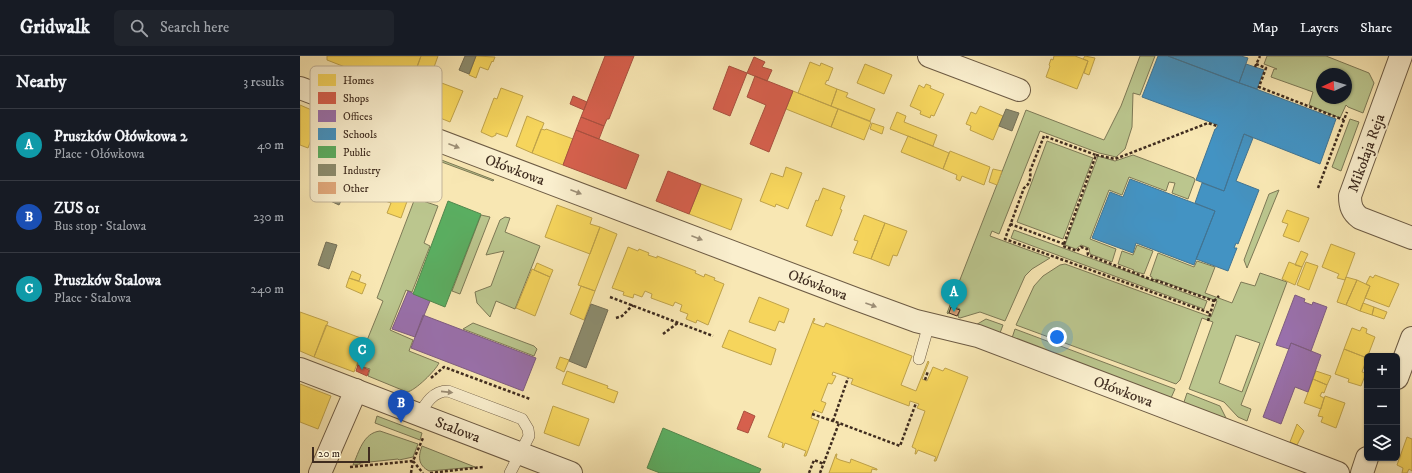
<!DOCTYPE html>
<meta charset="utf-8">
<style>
body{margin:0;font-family:"IM FELL DW Pica",serif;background:#20242c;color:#f1f3f6}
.controls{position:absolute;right:12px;bottom:12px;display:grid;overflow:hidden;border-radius:6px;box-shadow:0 1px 3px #0004}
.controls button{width:36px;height:36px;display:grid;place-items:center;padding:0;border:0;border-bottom:1px solid #363941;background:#171b24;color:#f1f3f6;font:20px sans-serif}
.compass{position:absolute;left:1016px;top:12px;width:36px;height:36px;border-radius:50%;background:#171b24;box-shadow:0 1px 3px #0004;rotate:266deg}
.scale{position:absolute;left:12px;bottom:10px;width:58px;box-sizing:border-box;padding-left:4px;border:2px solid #3f2c1f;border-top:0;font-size:11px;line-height:14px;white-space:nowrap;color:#3f2c1f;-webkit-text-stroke:3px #faefce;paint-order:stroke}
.you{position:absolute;left:757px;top:281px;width:14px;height:14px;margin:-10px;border:3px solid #fff;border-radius:50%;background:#1a73e8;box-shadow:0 0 0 6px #1a73e833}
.badge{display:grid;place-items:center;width:26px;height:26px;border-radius:50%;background:#0f766e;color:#fff;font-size:13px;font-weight:700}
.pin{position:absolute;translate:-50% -33px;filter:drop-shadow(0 1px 2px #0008)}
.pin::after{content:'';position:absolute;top:21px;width:14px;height:12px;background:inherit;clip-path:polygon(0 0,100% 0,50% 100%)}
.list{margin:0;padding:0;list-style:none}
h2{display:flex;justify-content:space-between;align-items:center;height:52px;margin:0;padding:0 16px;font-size:17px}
h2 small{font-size:13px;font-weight:400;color:#9ea1a6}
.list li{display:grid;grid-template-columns:26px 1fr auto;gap:12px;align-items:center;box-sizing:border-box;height:72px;padding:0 16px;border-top:1px solid #363941}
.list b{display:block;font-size:15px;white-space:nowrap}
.list p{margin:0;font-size:13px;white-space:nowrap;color:#9ea1a6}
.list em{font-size:13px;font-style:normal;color:#9ea1a6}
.icon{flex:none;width:22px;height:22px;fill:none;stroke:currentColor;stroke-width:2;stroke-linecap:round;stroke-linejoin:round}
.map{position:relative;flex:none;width:1112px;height:417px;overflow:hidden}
header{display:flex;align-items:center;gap:24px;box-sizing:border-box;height:56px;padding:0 20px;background:#171b24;border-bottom:1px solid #363941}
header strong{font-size:19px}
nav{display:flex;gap:22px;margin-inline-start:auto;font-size:14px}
.search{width:280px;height:36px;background:#20242c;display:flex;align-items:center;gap:10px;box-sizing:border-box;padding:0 14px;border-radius:6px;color:#9ea1a6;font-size:15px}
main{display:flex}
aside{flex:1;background:#171b24}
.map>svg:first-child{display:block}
</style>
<header>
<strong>Gridwalk</strong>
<div class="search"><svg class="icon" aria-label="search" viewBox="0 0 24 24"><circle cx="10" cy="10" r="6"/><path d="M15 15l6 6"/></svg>Search here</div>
<nav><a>Map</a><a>Layers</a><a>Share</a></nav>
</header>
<main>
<aside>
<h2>Nearby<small>3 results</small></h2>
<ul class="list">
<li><span class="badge" style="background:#0f9aa8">A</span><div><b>Pruszków Ołówkowa 2</b><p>Place · Ołówkowa</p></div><em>40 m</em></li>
<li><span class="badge" style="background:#1a4fb4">B</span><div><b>ZUS 01</b><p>Bus stop · Stalowa</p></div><em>230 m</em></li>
<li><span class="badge" style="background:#0f9aa8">C</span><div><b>Pruszków Stalowa</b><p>Place · Stalowa</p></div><em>240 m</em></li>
</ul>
</aside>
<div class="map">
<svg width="1112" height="417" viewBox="0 0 1112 417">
<rect width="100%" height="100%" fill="#f8e7b3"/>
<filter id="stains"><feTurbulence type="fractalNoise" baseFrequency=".005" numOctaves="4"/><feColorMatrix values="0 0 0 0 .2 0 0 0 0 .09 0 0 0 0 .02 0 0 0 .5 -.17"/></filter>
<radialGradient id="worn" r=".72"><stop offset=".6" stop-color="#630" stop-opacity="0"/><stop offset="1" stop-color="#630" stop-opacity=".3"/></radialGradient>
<path fill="#bbc68e" stroke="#7d7956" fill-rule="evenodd" d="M840,0H855L840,39L833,37L832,71L825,93L816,101L799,97L740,75L699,178L692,175L690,180L750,202L732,213L725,220L705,265L680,256L660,262L658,261L660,253L652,250L648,258L647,257L726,54L804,84L821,50Z
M967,0H1026L1069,17L1074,27L1063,57L1048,51L1046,49L1040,62L1009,49L1013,36L971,21L974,13H977L964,8ZM1022,18H1046V42H1022Z
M1050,63L1059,66L1041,115L1032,111Z
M747,85L793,102L763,183L717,166Z
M833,99L894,122L895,124L888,143L872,137L875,127L869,126L866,135L829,121L822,139L809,134L790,183L816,193L812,206L790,198L789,192L781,189L776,193L765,189L798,100L815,105Z
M131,100L194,124L193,125L139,105L135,114L128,115L122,128L128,133L123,145L138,150L124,187L130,190L112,236L106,234L90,274L113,284L109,295L139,307C136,314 115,335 107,336L68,320L70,313L57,309L83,245L77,242Z
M979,134L947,212L944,204L969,138Z
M181,159L190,161L160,238L152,235Z
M205,161L210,162L205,176L240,190L215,253L196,245L190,261L177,247L175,236L191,230L204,195L186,199L200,164Z
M714,174L907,245L904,253L711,182Z
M837,189L853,195L844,218L833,215L834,214L818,208L822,195L833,199Z
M858,197L894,211L897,205L915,211L905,237L932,247L941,226L955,230L960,217L987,226L941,349L951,353L947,365L938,361L924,346L889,333L913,266L902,262L880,324L876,328L716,269L734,230L743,220L760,209L765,208L911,261L917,245L856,223V224L852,223V221L850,220ZM936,279L960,287L942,336L919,327Z
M686,263L703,269L700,277L674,270Z
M173,267L234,290L237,293L234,300L163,273Z
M715,273L875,333L871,342L867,344L712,282Z
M887,337L920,350L929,368L885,352L884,346Z
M77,360L122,377L120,384L75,367Z
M80,375L118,388L113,401L99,404L98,403L60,407V408L53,409C59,396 63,377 80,375Z
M122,390L175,411L129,415C118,409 118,401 122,390Z"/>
<path fill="#f6d55c" stroke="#bfa24a" d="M27,0H121L103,48L101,47L104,40L92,35L91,38L78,33L81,25L27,4Z
M121,0H138L133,14L131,13L127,21L115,17Z
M176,0L195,1L193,6L192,5L188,14L180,11L176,22L169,19Z
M754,0H775L788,5L777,33L746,21L750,10L749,9L751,3L753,4Z
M785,0L795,2L789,19L784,17L788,5L783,3Z
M510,6L520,10L521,7L533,12L528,25L527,24L525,28L537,33L531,50L498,37Z
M565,8L592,19L584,38L557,27Z
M115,17L163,35L150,66L103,47Z
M626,28L631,30L630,32L644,38L634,60L631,59L630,62L620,58L621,55L610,50L619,29L624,32Z
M201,32L223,40L207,81L196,77V79L192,81L181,76L194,42L197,43Z
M537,33L548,37L546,41L575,53L570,65L531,50Z
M493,35L538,53L531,71L486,53Z
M0,49L21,58L8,92L0,89Z
M680,50L703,60L693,84L670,74L671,70L666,68L671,56L676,58Z
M538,53L571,66L564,84L531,71Z
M597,56L606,60L604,66L637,79L633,90L590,73Z
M227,60L244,67L232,97L216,90Z
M572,67L584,71L582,78L570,73Z
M241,73L245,74L246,73L273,83L263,109L232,97Z
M608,80L649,97L643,113L601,96Z
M650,95L690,111L684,129L662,120L660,125L656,123L657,119L643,113Z
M486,111L502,117L488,153L476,148L475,151L460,145L471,117L483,121Z
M693,113L702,115L697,129L689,126Z
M87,121L104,127L100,137L109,140L101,162L87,157L91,147L79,143Z
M401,128L442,143L431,174L389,158Z
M523,132L545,140L540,153L542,154L532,180L506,170L516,144L518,145Z
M257,149L292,162L290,168L300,171L290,198L245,181Z
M987,154L1009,162L999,186L983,180L988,168L982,166Z
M564,159L585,167L571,203L553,197L558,185L554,184Z
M585,167L607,175L597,200L593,199L589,210L571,203Z
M300,171L317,178L295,235L278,229Z
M1031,188L1055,197L1045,224L1037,222L1039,218L1022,211Z
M328,191L338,195L339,193L349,197L348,199L357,202V200L396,215L395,217L404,221L405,218L415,222L414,224L424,228L408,269L397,264L396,267L386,263L388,258L380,255L382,249L375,246L373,250L351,242L352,238L345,235L342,241L334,238L333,242L323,239L324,236L312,232Z
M1001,195L1008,198L1002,211L995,209Z
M989,206L1002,211L995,229L982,223Z
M1006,206L1018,210L1009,234L997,229Z
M237,207L253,214L250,221L234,214Z
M232,213L250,221L235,260L216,252Z
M52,215L61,219L59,225L49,222Z
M1075,219L1099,228L1089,251L1065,242L1070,230L1066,228L1070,220L1073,222Z
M1046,221L1057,224L1046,249L1037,246Z
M49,222L66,228L62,238L46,231Z
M1057,224L1070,230L1060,255L1046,249Z
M281,230L295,235L284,264L270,258Z
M459,241L489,253L484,267L479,265L475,275L449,266Z
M1063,247L1074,251L1072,259L1060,255Z
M1074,251L1087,256L1084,263L1072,259Z
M0,256L28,266L14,301L0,295Z
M514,262L515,263L513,267L524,271L526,267L612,300L601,329L616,335L628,305L629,306L622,323L627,325L633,311L643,315L645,312L668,321L636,405H634L636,401L618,394L616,398H615L616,393L612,391L625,355L617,352L619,348L610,345L609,350L551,328L553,323L533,316L532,319L536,320L532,328L528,327L521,345L526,347L522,357L514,354L511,362L519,365L506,400H504L506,395L485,387L483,392L482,391L483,387L468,381Z
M26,269L66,284L54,316L14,301Z
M1062,271L1067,273L1066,277L1075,281L1067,302L1044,293L1052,272L1060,275Z
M429,274L476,293L471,309L422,291Z
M1044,293L1067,302L1062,316L1066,317L1061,330L1048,326L1049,323L1035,318Z
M260,301L269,304L264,316L256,312Z
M267,315L308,330L307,332L318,336L314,347L262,328Z
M1016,315L1031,320L1027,329L1013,323Z
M1013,323L1027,329L1024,337L1022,336L1020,340L1024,342L1021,353L1004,347Z
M0,328L31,340L18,373L0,366Z
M1025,340L1045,347L1036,372L1021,366L1023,361L1018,360Z
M253,350L289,363L279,390L244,377Z
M997,368L1004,375L997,389L990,386Z
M1107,381L1112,383V415L1109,413L1107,417H1102L1103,412L1097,409Z
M536,398H537L536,402L540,404L550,407L551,403L577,413V414L572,413L571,417H529Z"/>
<path fill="#d6604d" stroke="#a9503f" d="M305,0H334L309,63H307L304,70L281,61Z
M454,1L465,6L462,11L472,14L467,25L447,17Z
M429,10L447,17L430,60L413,53Z
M455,20L493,35L469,96L450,88L466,49L447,41Z
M273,40L287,46L284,54L270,48Z
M281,61L304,70L299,83L276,74Z
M276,74L339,99L326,133L263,109Z
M368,115L401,128L389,158L356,145Z
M58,309L69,314L67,320L56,315Z
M444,355L455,360L448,377L437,373Z"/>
<path fill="#9970ab" stroke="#7e5c81" d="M108,235L130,245L115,281L92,273Z
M995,239L1005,243L1004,246L1012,249L1013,246L1027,251L1011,295L991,287L989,293L976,289Z
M123,259L236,302L223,335L111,292Z
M991,287L1021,299L1008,336L995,331L981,368L963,361Z"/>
<path fill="#4393c3" stroke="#427492" d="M858,0H868L1036,63L1020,108L944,78L924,135L896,124L915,73H916L918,69L842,41Z
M868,0H941L948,2L939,27Z
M946,8L964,14L957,33L939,27Z
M944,78L953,82L936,125L959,134L938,188L936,187L934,192H937L928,215L896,203L915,155L895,147L902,127L924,135Z
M830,123L915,155L894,209L836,187L833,197L792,182L810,136L823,141Z"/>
<path fill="#5aae61" stroke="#52874d" d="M148,145L181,158L145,251L113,238Z
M363,372L461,413L459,417H360L347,412Z"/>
<path fill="#8c8c6e" stroke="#756f56" d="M165,0H176L169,18L159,14Z
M706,53L719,57L712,75L699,70Z
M29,135L43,141L39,149L26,143Z
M26,186L37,189L29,213L18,209Z
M291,248L308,254L286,312L269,305Z"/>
<path fill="#e1a87b" stroke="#3f2c1f" d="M651,251L660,254L657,260L649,257Z"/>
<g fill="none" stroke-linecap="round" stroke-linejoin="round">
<defs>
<path id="lane" d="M619,303L629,268
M119,359C126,347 133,335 148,335L222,363L228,373L229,380L210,417"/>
<g id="street">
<path d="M629,0L719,34"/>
<path d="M1101,0L1050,140C1050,150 1052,156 1060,162L1112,182"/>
<path id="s1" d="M0,32L556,243L616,265L678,280L1038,417"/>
<path id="s2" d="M0,313L271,417"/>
<path d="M1097,322L1112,282"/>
<path d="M20,417L56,334"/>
<path d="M1062,417L1067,402"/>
</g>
</defs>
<use href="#lane" stroke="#6d5b44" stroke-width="12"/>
<use href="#street" stroke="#6d5b44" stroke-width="24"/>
<path stroke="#3f2c1f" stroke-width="2.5" stroke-dasharray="3 2" stroke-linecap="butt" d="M956,8L966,12L959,31L1044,64
M955,11L960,0
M796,99L815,103L908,67L917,70
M1018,132L1047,56
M710,168L764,188L763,190L777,195L781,191L787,193L788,199L855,225H858L914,245L908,265
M764,188L796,99L744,80L730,115C731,122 730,128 724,132L705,183L910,257
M310,241L413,280
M914,245L919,240
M316,262L322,260L333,249
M363,278L379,266
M131,322L144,311L230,343
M625,324L628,315
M512,358L539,367
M533,365L548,322
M113,405L123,417
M50,411L113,405L123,382
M111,417L113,405
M130,417L183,411
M509,417L514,404L524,408
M520,417L539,367L600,390L616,347"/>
<use href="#lane" stroke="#faefce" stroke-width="11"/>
<use href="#street" stroke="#faefce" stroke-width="22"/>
</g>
<defs><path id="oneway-solid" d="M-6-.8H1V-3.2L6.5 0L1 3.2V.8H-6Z"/></defs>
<g fill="#9c8e76">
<use href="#oneway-solid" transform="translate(154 90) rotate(21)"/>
<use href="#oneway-solid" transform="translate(276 136) rotate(21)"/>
<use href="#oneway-solid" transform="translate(397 182) rotate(21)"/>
<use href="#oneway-solid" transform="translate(571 249) rotate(20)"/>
<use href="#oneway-solid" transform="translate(147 336) rotate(6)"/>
</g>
<g text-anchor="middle" stroke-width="4" stroke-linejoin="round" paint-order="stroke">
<g font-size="15" fill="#3f2c1f" stroke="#faefce">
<text transform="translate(1066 97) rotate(-70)" y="5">Mikołaja Reja</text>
<text dy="5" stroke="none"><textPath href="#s1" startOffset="230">Ołówkowa</textPath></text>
<text dy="5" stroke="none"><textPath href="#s1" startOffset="554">Ołówkowa</textPath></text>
<text dy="5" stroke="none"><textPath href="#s1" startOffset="878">Ołówkowa</textPath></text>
<text dy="5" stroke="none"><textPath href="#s2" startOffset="169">Stalowa</textPath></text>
</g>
</g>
<rect x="10" y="10" width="132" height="136" rx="6" fill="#faefce" stroke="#c2b49a" stroke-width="1"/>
<rect x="18" y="18" width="18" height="12" fill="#f6d55c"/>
<rect x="18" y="36" width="18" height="12" fill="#d6604d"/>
<rect x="18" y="54" width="18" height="12" fill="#9970ab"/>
<rect x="18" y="72" width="18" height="12" fill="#4393c3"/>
<rect x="18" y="90" width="18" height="12" fill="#5aae61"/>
<rect x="18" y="108" width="18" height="12" fill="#8c8c6e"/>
<rect x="18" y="126" width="18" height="12" fill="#e1a87b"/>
<g font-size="11" fill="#3f2c1f">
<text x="43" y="28">Homes</text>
<text x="43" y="46">Shops</text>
<text x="43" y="64">Offices</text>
<text x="43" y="82">Schools</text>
<text x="43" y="100">Public</text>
<text x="43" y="118">Industry</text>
<text x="43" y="136">Other</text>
</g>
<rect width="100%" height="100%" filter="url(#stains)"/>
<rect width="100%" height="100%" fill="url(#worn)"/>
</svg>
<div class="controls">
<button>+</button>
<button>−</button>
<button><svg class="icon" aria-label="layers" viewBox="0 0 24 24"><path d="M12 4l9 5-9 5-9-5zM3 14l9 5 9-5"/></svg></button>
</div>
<svg class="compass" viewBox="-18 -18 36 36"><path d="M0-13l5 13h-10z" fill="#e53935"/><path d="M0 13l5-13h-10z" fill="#9ea1a6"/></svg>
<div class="scale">20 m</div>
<div class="you"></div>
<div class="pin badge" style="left:654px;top:256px;background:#0f9aa8">A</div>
<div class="pin badge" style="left:101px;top:367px;background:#1a4fb4">B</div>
<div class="pin badge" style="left:62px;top:314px;background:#0f9aa8">C</div>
</div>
</main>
